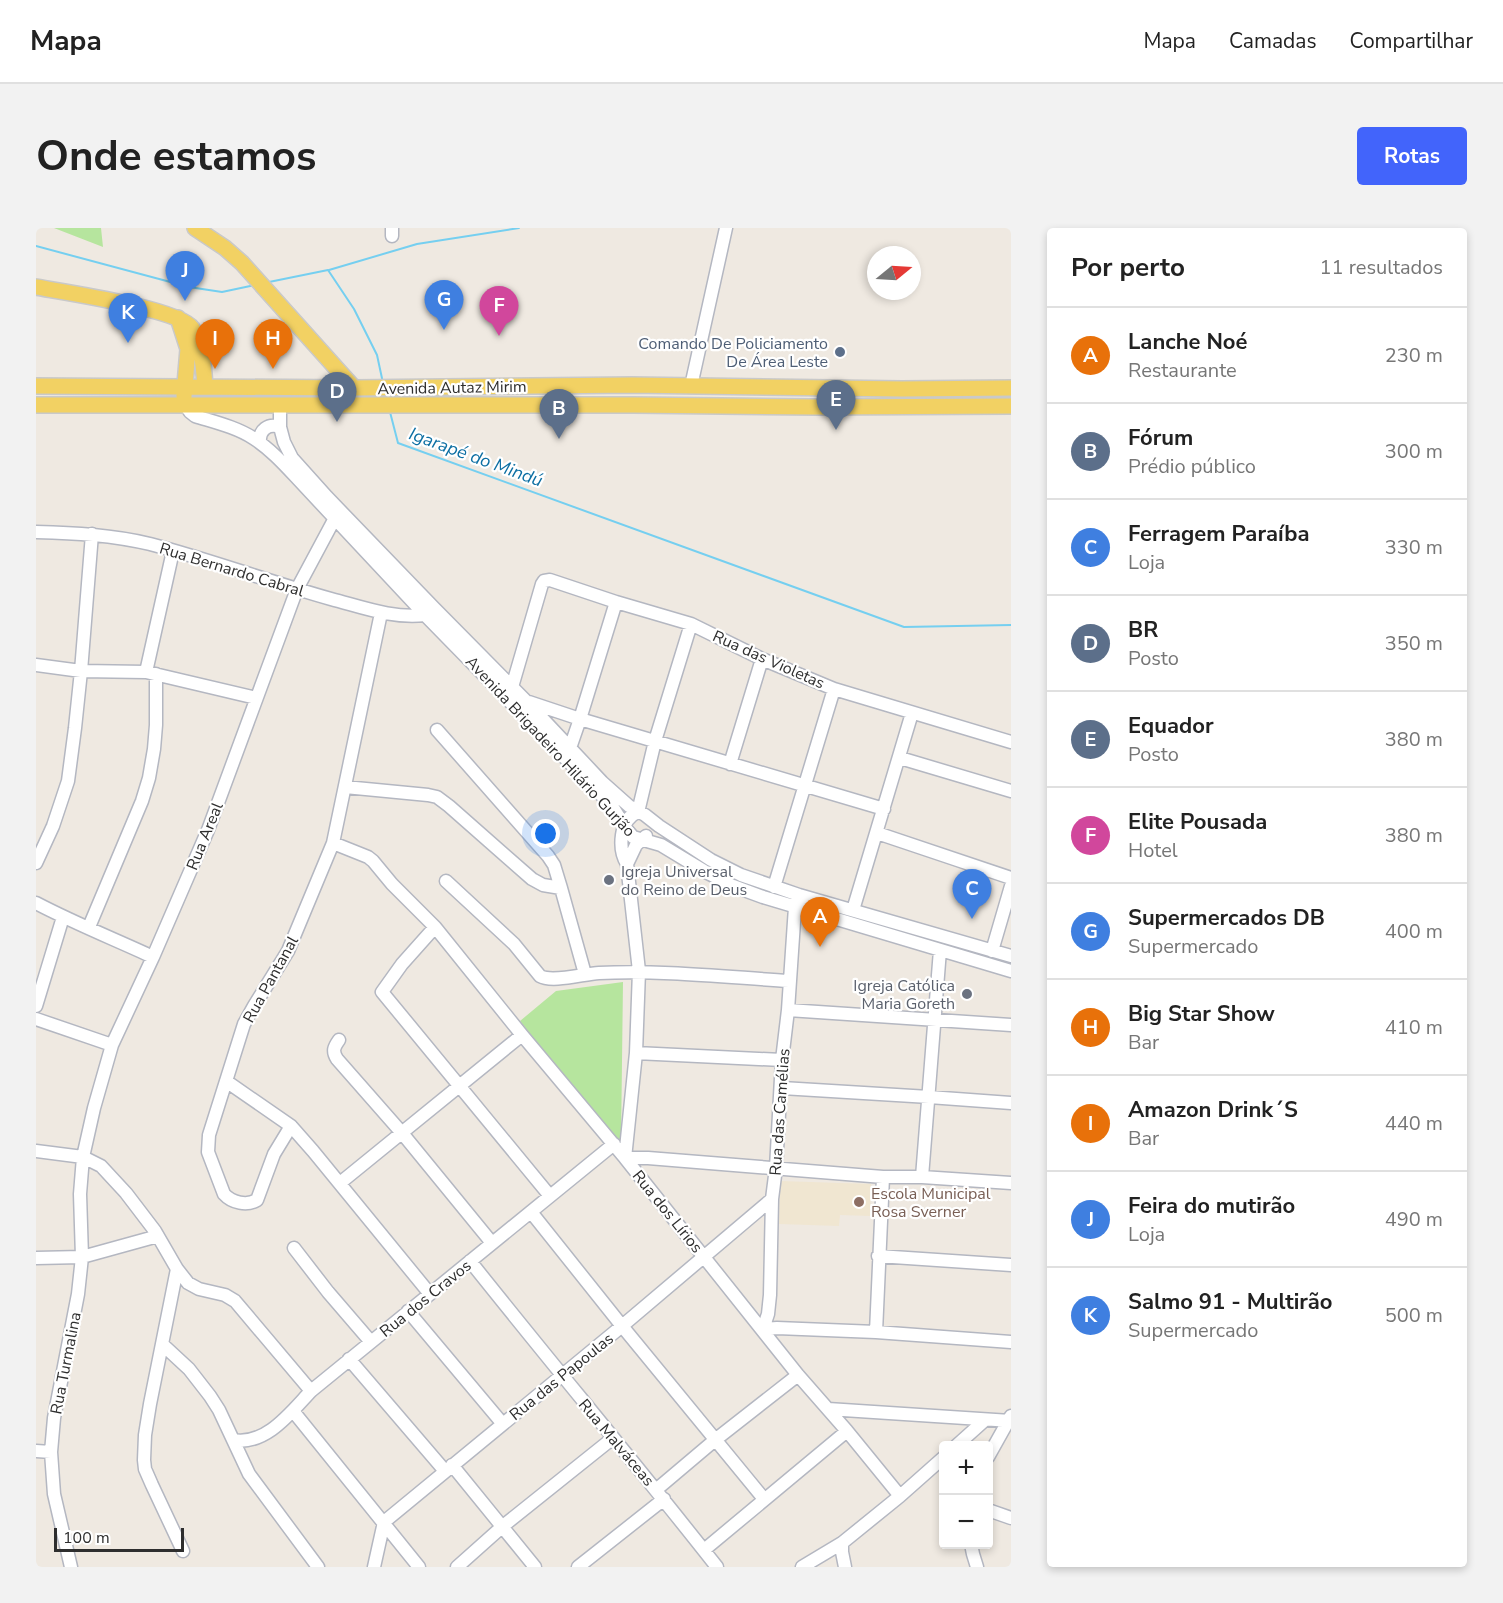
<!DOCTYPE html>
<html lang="pt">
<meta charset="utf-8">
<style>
body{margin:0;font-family:"Nunito Sans",sans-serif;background:#f2f2f2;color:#222}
.controls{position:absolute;right:18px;bottom:18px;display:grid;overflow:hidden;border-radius:6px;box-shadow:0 3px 9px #0003}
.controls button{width:54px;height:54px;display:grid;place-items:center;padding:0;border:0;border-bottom:2px solid #e0e0e0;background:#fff;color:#222;font:30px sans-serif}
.compass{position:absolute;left:831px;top:18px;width:54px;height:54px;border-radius:50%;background:#fff;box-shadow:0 3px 9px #0003;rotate:72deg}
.scale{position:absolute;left:18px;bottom:15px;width:130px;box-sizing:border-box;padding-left:6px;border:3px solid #2e2e2e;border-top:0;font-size:16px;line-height:21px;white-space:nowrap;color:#2e2e2e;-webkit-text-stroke:4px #fff;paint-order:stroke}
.you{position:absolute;left:510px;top:606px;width:21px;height:21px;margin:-15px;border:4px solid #fff;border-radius:50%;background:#1a73e8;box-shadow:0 0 0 9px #1a73e833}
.badge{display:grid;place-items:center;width:39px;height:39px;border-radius:50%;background:#4264fb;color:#fff;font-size:20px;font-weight:700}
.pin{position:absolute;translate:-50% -50px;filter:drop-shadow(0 2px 3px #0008)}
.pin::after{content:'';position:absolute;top:32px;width:21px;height:18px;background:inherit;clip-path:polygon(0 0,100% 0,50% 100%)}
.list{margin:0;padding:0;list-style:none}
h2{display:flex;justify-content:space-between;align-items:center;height:78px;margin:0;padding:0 24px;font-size:26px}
h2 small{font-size:20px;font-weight:400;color:#767676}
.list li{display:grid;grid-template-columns:39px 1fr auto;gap:18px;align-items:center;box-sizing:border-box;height:96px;padding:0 24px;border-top:2px solid #e0e0e0}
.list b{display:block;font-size:22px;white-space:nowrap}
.list p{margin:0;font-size:20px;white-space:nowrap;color:#767676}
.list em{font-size:20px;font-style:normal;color:#767676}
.map{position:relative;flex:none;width:975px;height:1339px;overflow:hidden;border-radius:6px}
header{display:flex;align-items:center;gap:36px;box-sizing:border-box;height:84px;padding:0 30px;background:#fff;border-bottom:2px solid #e0e0e0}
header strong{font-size:28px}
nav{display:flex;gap:33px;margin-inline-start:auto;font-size:21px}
.intro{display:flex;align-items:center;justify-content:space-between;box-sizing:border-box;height:144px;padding:0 36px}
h1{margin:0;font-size:42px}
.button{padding:15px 27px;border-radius:6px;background:#4264fb;color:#fff;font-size:21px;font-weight:700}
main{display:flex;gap:36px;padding:0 36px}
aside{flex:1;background:#fff;border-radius:6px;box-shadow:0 3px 9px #0003}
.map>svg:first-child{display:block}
</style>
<header>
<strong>Mapa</strong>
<nav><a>Mapa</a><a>Camadas</a><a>Compartilhar</a></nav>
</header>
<div class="intro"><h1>Onde estamos</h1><a class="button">Rotas</a></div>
<main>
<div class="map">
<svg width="975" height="1339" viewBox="0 0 975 1339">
<rect width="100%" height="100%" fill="#efe9e1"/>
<path fill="#f0e6d1" d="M744,953L835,956L834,988L804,987L803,998L743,996Z"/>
<path fill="#b6e59e" d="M18,0H65L67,19Z
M587,754L585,913L578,914L484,793L520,763Z"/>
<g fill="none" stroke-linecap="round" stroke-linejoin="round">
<path stroke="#75cff0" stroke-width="2" d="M0,18L153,59L186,64L219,57
M293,42L381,16L483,0
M233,54L292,42L318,81L341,127L347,155
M354,184L362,215L868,399L975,397"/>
<defs>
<path id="minor" d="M356,0V8
M655,158L690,0
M149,177L154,184L159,188C178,194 200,199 217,210C233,220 247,235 260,249L389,387L576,578L591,602L597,609L625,617L668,643L697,658L727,669L975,743
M244,177V199L248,214L256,230L291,269L398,380L490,473L566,554L593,578L609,587L623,598L675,632L705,647L763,667L975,728
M224,214C223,202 232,195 244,199
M0,304C39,305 76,307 114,316C175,332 234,354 295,371C326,379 357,391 389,387
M655,396L619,513L602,584C583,591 582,621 591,636L603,743L600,825L589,930H612L847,949H886L975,955
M0,437L45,443L110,444L220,470
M110,444L137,323
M476,459L506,356L508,353L514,352L580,374L655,396L726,431L798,461L975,514
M493,474L544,491L848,581
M401,502L512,628L518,637L525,660L549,746
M534,520L544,491L580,374
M864,530L975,563
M694,536L726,431
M309,559L392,567L401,569L413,578L496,651L507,657L525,660
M841,605L975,650
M297,615L332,629L337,633L356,656L399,699L486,807L589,930L762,1147L811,1203L864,1268
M0,635L17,598L32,553L39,500L45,443L56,306
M591,636L600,617L610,608
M410,653L478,716L504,748C516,755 547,746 563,745C626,742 689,749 753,753
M738,659L798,461
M761,671L759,679L752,782L746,832L740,940L736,971L734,1067L732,1086L727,1101L741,1100L840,1104L975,1114
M0,675C38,695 78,711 117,729
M817,682L876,485
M53,699L106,573L113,550L118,521L120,497V446
M399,699L366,736L346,764L514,968
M956,723L975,658
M0,778L27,689
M752,782L975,797
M0,791L76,817
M303,812C298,819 296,823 301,831L366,905L456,1015
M600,825L746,832
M190,853L255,898L277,923L394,1066
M746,860L893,869L975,875
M255,898L238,926L221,972C211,978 196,975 188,966L172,924L173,907L208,796L218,778L252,723L297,615L345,385
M0,923L47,929L65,938L90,965L119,1003L141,1041L152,1055L163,1061L189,1067L199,1073L275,1163
M886,949L904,722
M304,955L486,807
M495,984L586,1098L728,1271
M258,1020L292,1064L335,1114
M842,1028L975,1037
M0,1030L46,1029L122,1008
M434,1033C516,1136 600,1236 681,1339
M141,1041L114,1176L109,1207L108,1232L109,1241L116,1257L147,1323
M372,1083L466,1195
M840,1104L847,949
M126,1116L153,1141L174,1168L183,1182L213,1246L282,1339
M313,1131L409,1243
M792,1181L975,1193
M257,1183L383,1339
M197,1212C230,1218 255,1184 275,1163L578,916
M920,1218L949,1192
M0,1223L15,1224
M952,1229L975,1188
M416,1237L499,1339
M621,1261L679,1212L762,1147
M952,1282L975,1290
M806,1315V1324L809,1339
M935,1316L937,1326L941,1339
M668,1322L811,1203
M35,1339L18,1266L15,1224L18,1190L42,1066L46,1029L44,966L47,929L58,880L76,817L117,729L172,602L261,361L299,290
M338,1339L348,1294L586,1098L736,971
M421,1339L467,1298L577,1210
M542,1339L628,1271
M766,1339L806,1315L864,1268L908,1229"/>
<path id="major" d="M159,0L189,20L206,35L318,160
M0,59C28,64 143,81 156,100C166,113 168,143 169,159
M142,90L152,121L148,168
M0,158L318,160L596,157L866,161L975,160
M0,177H598L779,179L975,178"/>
</defs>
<use href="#minor" stroke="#b4b7c1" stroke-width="15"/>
<use href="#major" stroke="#c9c9c9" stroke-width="18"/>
<use href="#minor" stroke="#fff" stroke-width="12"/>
<use href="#major" stroke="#f2d163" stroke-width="15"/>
</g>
<circle fill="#5c6f8a" stroke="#fff" stroke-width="2" cx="804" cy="124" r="6"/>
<g fill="#6b7280" stroke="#fff" stroke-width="2">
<circle cx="573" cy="652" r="6"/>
<circle cx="931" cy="766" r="6"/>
</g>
<circle fill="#8d6e63" stroke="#fff" stroke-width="2" cx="823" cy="974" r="6"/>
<g text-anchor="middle" stroke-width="4.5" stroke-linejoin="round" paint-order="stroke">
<g font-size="16" fill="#4e5e75" stroke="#fff" text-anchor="end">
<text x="792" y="121">Comando De Policiamento<tspan x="792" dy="18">De Área Leste</tspan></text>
</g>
<g font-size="16" fill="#2e2e2e" stroke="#fff">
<text transform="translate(416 159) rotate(-1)" y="6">Avenida Autaz Mirim</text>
<text transform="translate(196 341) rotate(17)" y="6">Rua Bernardo Cabral</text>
<text transform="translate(733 431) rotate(24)" y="6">Rua das Violetas</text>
<text transform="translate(515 518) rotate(47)" y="6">Avenida Brigadeiro Hilário Gurjão</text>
<text transform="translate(168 608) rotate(-68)" y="6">Rua Areal</text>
<text transform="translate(234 751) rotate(-61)" y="6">Rua Pantanal</text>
<text transform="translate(743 884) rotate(-86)" y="6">Rua das Camélias</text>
<text transform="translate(632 983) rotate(51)" y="6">Rua dos Lírios</text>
<text transform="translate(389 1070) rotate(-39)" y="6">Rua dos Cravos</text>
<text transform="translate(29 1135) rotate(-79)" y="6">Rua Turmalina</text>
<text transform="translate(525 1148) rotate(-39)" y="6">Rua das Papoulas</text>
<text transform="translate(581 1214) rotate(50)" y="6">Rua Malváceas</text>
</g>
<g font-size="16" fill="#5b616d" stroke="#fff" text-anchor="start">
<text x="585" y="649">Igreja Universal<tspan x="585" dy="18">do Reino de Deus</tspan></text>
<text x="919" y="763" text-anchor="end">Igreja Católica<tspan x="919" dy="18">Maria Goreth</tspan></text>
</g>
<g font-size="16" fill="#785e54" stroke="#fff" text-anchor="start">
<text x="835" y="971">Escola Municipal<tspan x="835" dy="18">Rosa Sverner</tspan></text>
</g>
<g font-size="18" font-style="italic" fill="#0d6fa3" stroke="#fff">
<text transform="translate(440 229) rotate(20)" y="6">Igarapé do Mindú</text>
</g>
</g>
</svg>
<div class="controls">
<button>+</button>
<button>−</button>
</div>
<svg class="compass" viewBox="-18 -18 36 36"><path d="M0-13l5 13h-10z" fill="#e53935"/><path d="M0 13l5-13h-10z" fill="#767676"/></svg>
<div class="scale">100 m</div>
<div class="you"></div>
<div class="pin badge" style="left:784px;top:719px;background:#e8710a">A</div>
<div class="pin badge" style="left:523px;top:211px;background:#5c6f8a">B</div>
<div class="pin badge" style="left:936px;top:691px;background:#3f7fe0">C</div>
<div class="pin badge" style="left:301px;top:194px;background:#5c6f8a">D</div>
<div class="pin badge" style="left:800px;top:202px;background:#5c6f8a">E</div>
<div class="pin badge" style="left:463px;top:108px;background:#d1479c">F</div>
<div class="pin badge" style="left:408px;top:102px;background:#3f7fe0">G</div>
<div class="pin badge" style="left:237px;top:141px;background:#e8710a">H</div>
<div class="pin badge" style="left:179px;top:141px;background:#e8710a">I</div>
<div class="pin badge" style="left:149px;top:73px;background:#3f7fe0">J</div>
<div class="pin badge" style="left:92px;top:115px;background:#3f7fe0">K</div>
</div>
<aside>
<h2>Por perto<small>11 resultados</small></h2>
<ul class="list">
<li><span class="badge" style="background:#e8710a">A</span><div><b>Lanche Noé</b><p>Restaurante</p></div><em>230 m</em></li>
<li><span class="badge" style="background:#5c6f8a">B</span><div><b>Fórum</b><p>Prédio público</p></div><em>300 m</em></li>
<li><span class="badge" style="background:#3f7fe0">C</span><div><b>Ferragem Paraíba</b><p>Loja</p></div><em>330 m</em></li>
<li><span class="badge" style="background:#5c6f8a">D</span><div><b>BR</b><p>Posto</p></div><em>350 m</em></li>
<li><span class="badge" style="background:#5c6f8a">E</span><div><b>Equador</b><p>Posto</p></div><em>380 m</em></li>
<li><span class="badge" style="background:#d1479c">F</span><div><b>Elite Pousada</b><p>Hotel</p></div><em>380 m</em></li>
<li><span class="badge" style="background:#3f7fe0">G</span><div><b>Supermercados DB</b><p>Supermercado</p></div><em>400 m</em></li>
<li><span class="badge" style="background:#e8710a">H</span><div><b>Big Star Show</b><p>Bar</p></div><em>410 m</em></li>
<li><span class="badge" style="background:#e8710a">I</span><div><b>Amazon Drink´S</b><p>Bar</p></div><em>440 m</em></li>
<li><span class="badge" style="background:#3f7fe0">J</span><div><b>Feira do mutirão</b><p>Loja</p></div><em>490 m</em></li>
<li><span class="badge" style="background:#3f7fe0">K</span><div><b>Salmo 91 - Multirão</b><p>Supermercado</p></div><em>500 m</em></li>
</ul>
</aside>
</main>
